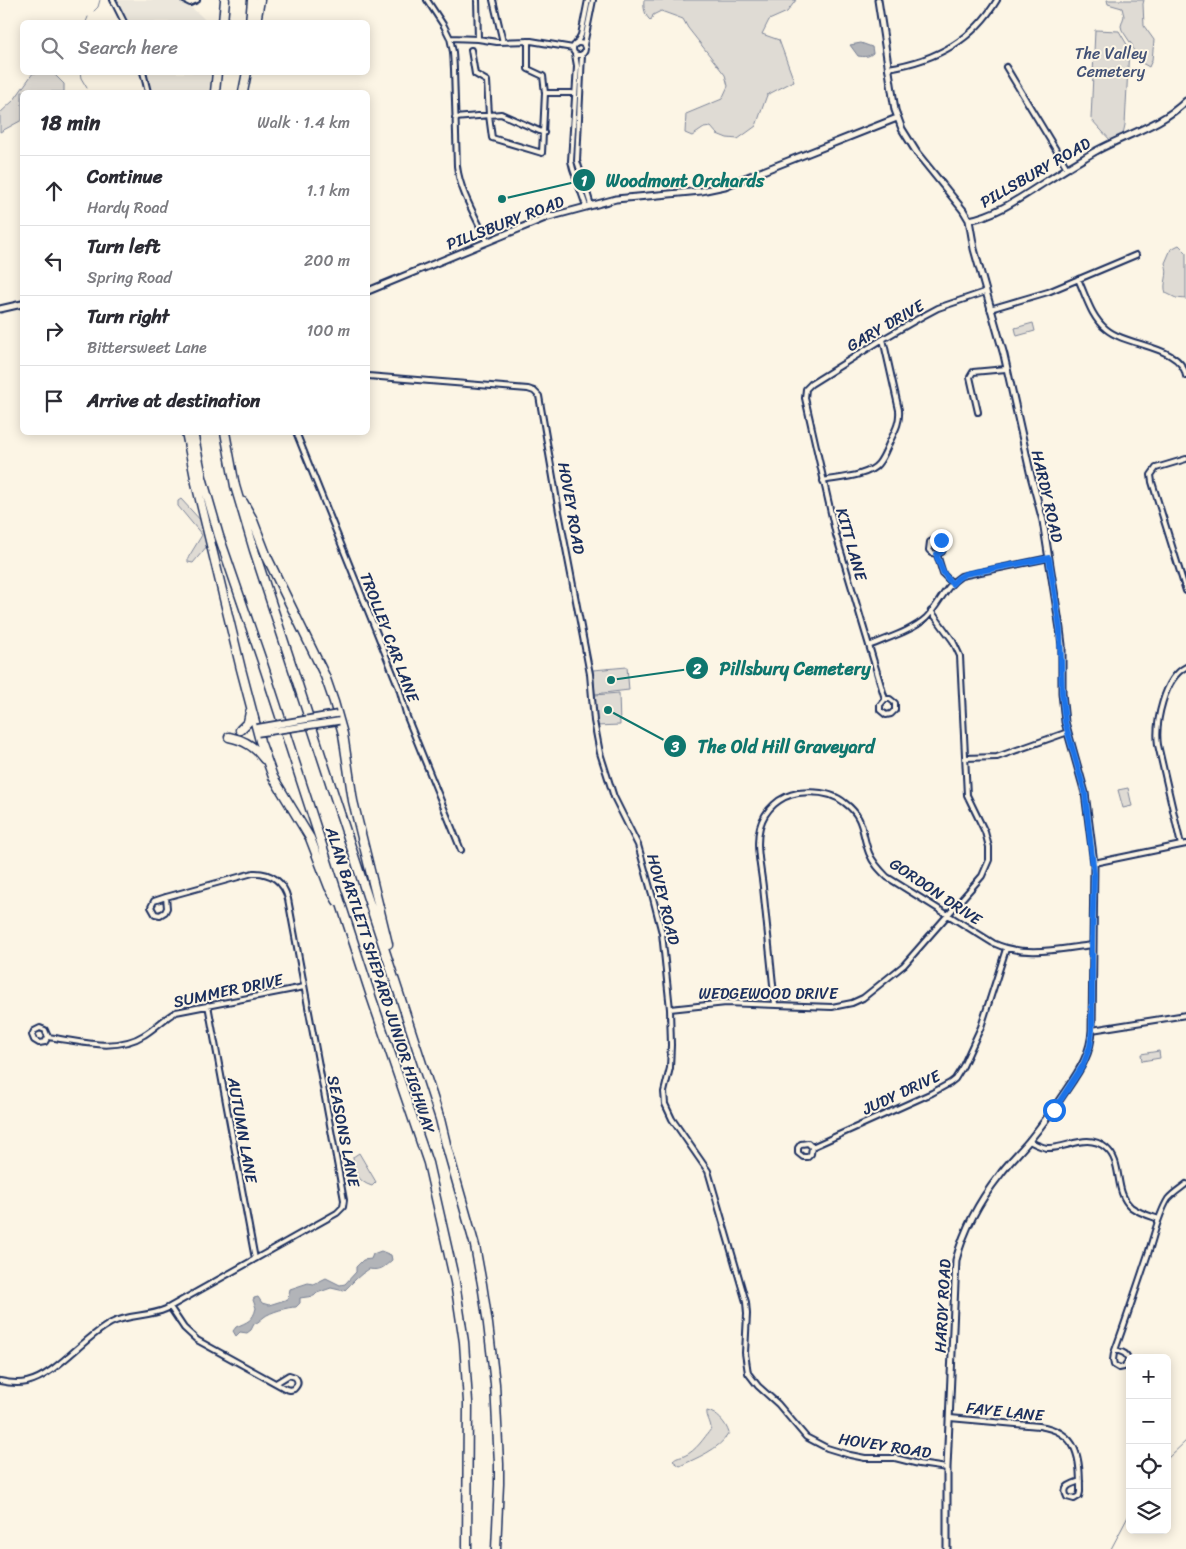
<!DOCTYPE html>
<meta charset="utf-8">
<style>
body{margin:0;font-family:Sriracha,sans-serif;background:#f7f7f7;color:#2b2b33}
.controls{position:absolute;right:15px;bottom:15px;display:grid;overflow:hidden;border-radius:8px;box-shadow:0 2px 12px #0003}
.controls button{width:45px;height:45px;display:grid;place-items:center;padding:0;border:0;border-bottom:1px solid #e1e1e2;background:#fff;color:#2b2b33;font:25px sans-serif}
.stop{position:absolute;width:15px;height:15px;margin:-11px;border:4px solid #1a73e8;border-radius:50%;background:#fff}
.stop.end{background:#1a73e8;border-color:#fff;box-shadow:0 1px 5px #0008}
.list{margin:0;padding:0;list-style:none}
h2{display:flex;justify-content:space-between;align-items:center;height:65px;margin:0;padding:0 20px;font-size:21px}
h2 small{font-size:16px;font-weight:400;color:#7c7c81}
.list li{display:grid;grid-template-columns:32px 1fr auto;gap:15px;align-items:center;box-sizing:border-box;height:70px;padding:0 20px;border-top:1px solid #e1e1e2}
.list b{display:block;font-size:19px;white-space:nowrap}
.list p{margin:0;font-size:16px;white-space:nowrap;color:#7c7c81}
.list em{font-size:16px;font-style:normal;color:#7c7c81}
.icon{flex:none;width:28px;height:28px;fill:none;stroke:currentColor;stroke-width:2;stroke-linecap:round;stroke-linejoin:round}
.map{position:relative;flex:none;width:1186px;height:1549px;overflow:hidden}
.search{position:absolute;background:#fff;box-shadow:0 2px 12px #0003;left:20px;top:20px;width:350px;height:55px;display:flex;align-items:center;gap:12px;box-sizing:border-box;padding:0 18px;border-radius:8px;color:#7c7c81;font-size:19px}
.panel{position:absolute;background:#fff;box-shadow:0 2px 12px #0003;left:20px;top:90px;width:350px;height:345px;border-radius:8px}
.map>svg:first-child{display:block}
</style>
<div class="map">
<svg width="1186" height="1549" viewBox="0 0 1186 1549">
<rect width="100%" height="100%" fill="#fcf5e5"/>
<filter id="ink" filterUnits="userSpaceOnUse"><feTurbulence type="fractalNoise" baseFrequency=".02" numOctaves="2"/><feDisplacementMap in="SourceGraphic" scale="10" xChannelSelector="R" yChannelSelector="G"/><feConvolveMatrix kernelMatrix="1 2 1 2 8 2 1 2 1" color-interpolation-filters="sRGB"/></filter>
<g filter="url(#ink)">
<path fill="#ece7dc" d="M118,0H182L199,14L207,22H128Z
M146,73H212L210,92H152Z"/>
<path fill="#dfdbd4" stroke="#7d8599" d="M644,0H796L787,12L769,20L762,34L779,40L794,81L767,95L756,126L738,139L727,138L717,134L711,127L704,128L692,136L685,133L686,114L722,99L728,86L725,75L688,28L683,19L661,11L653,15L651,21C645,16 643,8 644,0Z
M1107,0H1144L1143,4L1144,26L1154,40L1152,60L1149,67L1142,63L1134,52L1132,45L1122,30L1121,26L1124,16L1122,8L1108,4Z
M1095,30L1119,31L1129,48L1125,125L1123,134L1111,141L1091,119Z
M33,73H53L64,84V92H22V120L0,132V113L14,100Z
M1179,245L1186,252V299L1176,298L1166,293C1162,283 1170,276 1165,263L1171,249Z
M1033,323L1035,331L1017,336L1015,328Z
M181,499L213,534L212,540L193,563L188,562V558L202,535L178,506V501Z
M627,667L629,690L595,694L593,670Z
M619,693L620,725L596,726L595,695Z
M1128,788L1132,806L1123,808L1118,790Z
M1159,1051L1160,1058L1142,1061L1141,1054Z
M359,1153L376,1182L372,1186C358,1182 353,1171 353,1157Z
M707,1411C717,1413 726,1423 729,1433C719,1450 696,1458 680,1466L673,1461C677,1457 679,1458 684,1456C696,1451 704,1438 711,1429C711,1422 706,1417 707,1411Z"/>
<path fill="#b2b4b8" stroke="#767f94" d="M861,43L872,47L873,53C869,57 864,57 858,56L850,45Z
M381,1251L391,1255L392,1260C384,1267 381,1271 369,1269C359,1275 353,1282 344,1291L331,1288L317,1293L314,1296L300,1298V1303L296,1307C288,1307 270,1312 264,1317C260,1320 259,1322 254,1324L251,1330L247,1333L240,1332L236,1336L233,1331L236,1327C247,1322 253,1321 256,1308L253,1300L254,1298L258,1297L262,1303L269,1305L288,1299L290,1289L308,1283L314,1284L326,1278L340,1285L345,1284L356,1272V1267L363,1260L371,1259L373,1254Z"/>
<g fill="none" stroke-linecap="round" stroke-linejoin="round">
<path stroke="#767f94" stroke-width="1" d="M94,11L98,7L100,0
M86,22L88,17
M80,72L81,78L87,88
M1167,1459L1186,1441
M1111,1549L1130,1513"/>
<defs>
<path id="minor" d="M113,0L124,22
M184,0L190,3L197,0
M427,0L444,26L450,38L453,52L454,69L457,166C460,192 476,217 487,241
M477,0L478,39
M493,0L503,42
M450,38L478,39L497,42L531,41L573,48
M573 49a6 6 0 1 1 12 0a6 6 0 1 1-12 0Z
M576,44L581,35L588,0
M584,45L593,0
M471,50L475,74L487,81L489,115L492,138L542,153L545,93L543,76L528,69V41
M575,54L577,66L571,161L573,169L586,206
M582,54L577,161L591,205
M1006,67L1067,168
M888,68C934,61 973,41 997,0
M143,72L148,92
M545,93H572
M455,118L501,114L544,133
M1078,279C1086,296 1091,317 1106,329C1127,347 1181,345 1186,376
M990,309L1048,292L1136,255
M368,376L528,389L534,391L539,396L559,512L590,674L594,721L600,753L614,797L638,845L653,898L662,933L670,1009L671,1045L670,1068L664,1092L665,1104L672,1119L708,1171L746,1302L747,1314L745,1353L748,1373L758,1386L778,1404L806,1437L827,1448L850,1455L865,1458H895L919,1464L947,1468
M978,412L970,377L973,372L1006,369
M296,432L399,688L407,717L461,850
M1186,459L1156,468L1151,475L1152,482L1186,591
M823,481C837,478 869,476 878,464C884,457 887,447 891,439C896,429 900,421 899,410L883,339
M937,554L942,552L944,546L942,541L936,539L930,542L929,550L932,553L937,554L943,574L952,583
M869,646C887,638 912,631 926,618C939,605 945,586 961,576L1049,558
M885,699H890L895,703V710L891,714L886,715L880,710V705L885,699L836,535L805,398L806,389L811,384L883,339L923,316L938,308L985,292
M965,758L997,757L1068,732
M1181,845L1158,745C1155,723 1164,678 1186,667
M1094,863L1186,844
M775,1004C771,965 767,926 763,887C761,868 755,845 760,827C765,809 780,796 798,793C815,791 832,792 845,803C865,818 861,832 869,853C873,863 880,870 887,877L993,943C1025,958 1059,949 1092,945
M208,1005L255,1259
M670,1009L726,1003L832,1007L852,1003L863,998L904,965L982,876L989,860V847L985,832L967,795L960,656L953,641L931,611
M1092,1030L1186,1015
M48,1037L45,1042L39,1043L34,1040L32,1035L34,1031L40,1028L45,1030L48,1037C78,1041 116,1053 144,1035C156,1028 164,1018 176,1012L304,987
M1029,1141C1035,1144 1040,1147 1047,1148C1067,1149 1087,1132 1106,1148C1124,1163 1113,1191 1131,1207C1139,1213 1150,1216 1159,1219
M812,1147L811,1154L808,1157H803L798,1153V1148L801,1144L808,1143L812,1147L932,1093L950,1083L955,1079L963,1066L981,1027L1006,949
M170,1307L184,1328L197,1340L286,1389L290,1390L294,1389C298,1385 299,1381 295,1377L289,1375L276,1383
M1116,1350C1122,1352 1128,1353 1128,1361L1124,1367L1119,1368L1114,1365L1113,1360L1114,1353C1126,1320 1137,1287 1148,1254C1154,1236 1158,1215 1168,1199C1173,1193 1180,1189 1186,1184
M0,1381C9,1383 18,1384 27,1382C55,1376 84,1337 111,1323C128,1314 148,1317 166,1309L337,1213L343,1207L344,1200L288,899C284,882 271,872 253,873L166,897L154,901L151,907L155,914L160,915L165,912L167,908L166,897
M950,1418L1039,1426C1079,1432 1080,1458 1080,1492L1079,1496L1074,1499L1067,1497C1061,1486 1072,1484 1080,1481"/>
<path id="tertiary" d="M878,0L895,110L902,129L917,153L963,210L969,220L974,249L1004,355L1031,476L1043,521L1060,629L1062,645V693L1065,722L1085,793L1094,863L1092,1030C1091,1053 1080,1070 1067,1089C1055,1107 1043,1124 1029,1141C1019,1153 1008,1163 999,1176C980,1200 964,1230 956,1260L947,1468V1549
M969,220C1000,214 1024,195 1050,179C1065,169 1081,160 1096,151C1125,135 1162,125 1186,101
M368,291L545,218L616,199L701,191L725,186L897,118
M0,309L22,304"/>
<path id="motorway" d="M223,22L225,0
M250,22L252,0
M256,22L260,0
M215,92L217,72
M243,92L247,72
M186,432L196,483L241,669L260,741L273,777L310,838L329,887L337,901
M193,432L202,477L219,536L262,661L372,999L428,1163L455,1282L464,1342L468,1402L467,1549
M225,432L235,486L254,550L440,1119L446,1144L475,1246L482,1284L488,1324L495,1384L499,1464V1484L496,1549
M243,502L252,518L267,557L325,676L334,702L343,734L353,801L388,944
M240,730L248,722L250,712
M229,737C244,740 255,746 264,759"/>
</defs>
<use href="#minor" stroke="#1b2f5e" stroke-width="8"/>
<use href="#tertiary" stroke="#1b2f5e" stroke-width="9"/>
<use href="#motorway" stroke="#1b2f5e" stroke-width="11"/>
<use href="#minor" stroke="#fcf5e5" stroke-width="4"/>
<use href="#tertiary" stroke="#fcf5e5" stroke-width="5"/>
<use href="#motorway" stroke="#fcf5e5" stroke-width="8"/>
<defs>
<path id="secondary-bridge" d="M256,728L337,714
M258,733L339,721"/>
</defs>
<use href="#secondary-bridge" stroke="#1b2f5e" stroke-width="9" stroke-linecap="butt"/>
<use href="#secondary-bridge" stroke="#fcf5e5" stroke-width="5.5"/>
</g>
</g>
<g fill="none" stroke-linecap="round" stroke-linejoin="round" filter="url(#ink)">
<path stroke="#1a73e8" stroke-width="6" d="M941,540C946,545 945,552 937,554V557L944,574L952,584L958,578L965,574L1049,558L1060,629L1062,693L1065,722L1085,793L1094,874L1092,944V1030L1090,1046L1083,1065L1054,1110"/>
</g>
<g text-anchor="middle" stroke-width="4" stroke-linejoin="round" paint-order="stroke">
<g font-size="16" fill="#425176" stroke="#fcf5e5">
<text x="1111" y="59">The Valley<tspan x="1111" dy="18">Cemetery</tspan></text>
</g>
<g font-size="16" fill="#1b2f5e" stroke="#fcf5e5">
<text transform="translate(1035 172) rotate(-30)" y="6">PILLSBURY ROAD</text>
<text transform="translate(505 222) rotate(-21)" y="6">PILLSBURY ROAD</text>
<text transform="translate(885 325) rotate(-30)" y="6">GARY DRIVE</text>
<text transform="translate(1048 496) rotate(77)" y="6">HARDY ROAD</text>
<text transform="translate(572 508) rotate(80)" y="6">HOVEY ROAD</text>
<text transform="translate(852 544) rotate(74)" y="6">KITT LANE</text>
<text transform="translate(390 637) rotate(69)" y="6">TROLLEY CAR LANE</text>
<text transform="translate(936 891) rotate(34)" y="6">GORDON DRIVE</text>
<text transform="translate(664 899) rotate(76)" y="6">HOVEY ROAD</text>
<text transform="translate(381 980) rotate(72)" y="6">ALAN BARTLETT SHEPARD JUNIOR HIGHWAY</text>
<text transform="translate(228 990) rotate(-12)" y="6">SUMMER DRIVE</text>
<text x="768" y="999">WEDGEWOOD DRIVE</text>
<text transform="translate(901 1092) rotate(-25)" y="6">JUDY DRIVE</text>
<text transform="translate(243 1130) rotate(80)" y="6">AUTUMN LANE</text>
<text transform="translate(344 1131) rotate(79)" y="6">SEASONS LANE</text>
<text transform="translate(942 1306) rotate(-87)" y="6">HARDY ROAD</text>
<text transform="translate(1005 1411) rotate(6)" y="6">FAYE LANE</text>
<text transform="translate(885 1445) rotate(9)" y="6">HOVEY ROAD</text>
</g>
</g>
<path fill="none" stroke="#0f766e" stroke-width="2" d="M502 199L584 180M611 680L697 668M608 710L675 746"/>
<g fill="#0f766e" stroke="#fcf5e5" stroke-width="2">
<circle cx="502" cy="199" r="5"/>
<circle cx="611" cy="680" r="5"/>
<circle cx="608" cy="710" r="5"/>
<circle cx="584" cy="180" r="12"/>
<circle cx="697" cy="668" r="12"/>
<circle cx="675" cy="746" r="12"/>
</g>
<g font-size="15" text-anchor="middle" font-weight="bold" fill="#fff">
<text x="584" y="186">1</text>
<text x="697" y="674">2</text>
<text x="675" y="752">3</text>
</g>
<g font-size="18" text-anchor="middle" font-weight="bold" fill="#0f766e" stroke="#fcf5e5" stroke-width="4" stroke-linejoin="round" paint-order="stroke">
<text x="685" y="187">Woodmont Orchards</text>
<text x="795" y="675">Pillsbury Cemetery</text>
<text x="786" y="753">The Old Hill Graveyard</text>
</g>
</svg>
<div class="controls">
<button>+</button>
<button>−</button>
<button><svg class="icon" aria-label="locate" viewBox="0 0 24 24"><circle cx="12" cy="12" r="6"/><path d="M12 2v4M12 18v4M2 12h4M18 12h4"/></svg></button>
<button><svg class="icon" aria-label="layers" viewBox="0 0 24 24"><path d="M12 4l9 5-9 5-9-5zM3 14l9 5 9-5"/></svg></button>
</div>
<div class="stop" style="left:1054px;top:1110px"></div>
<div class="stop end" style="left:941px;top:540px"></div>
<div class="search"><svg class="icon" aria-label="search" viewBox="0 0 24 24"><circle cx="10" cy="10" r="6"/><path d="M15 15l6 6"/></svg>Search here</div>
<section class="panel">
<h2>18 min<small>Walk · 1.4 km</small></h2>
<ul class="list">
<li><svg class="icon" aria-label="ahead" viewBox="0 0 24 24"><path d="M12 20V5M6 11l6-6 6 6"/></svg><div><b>Continue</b><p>Hardy Road</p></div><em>1.1 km</em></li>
<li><svg class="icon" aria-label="left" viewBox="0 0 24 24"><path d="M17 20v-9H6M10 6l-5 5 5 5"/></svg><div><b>Turn left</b><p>Spring Road</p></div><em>200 m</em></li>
<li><svg class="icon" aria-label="right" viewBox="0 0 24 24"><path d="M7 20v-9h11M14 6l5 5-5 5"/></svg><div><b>Turn right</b><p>Bittersweet Lane</p></div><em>100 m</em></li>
<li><svg class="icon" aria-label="arrive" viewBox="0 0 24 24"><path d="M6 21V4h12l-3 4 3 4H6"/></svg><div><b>Arrive at destination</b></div></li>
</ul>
</section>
</div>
